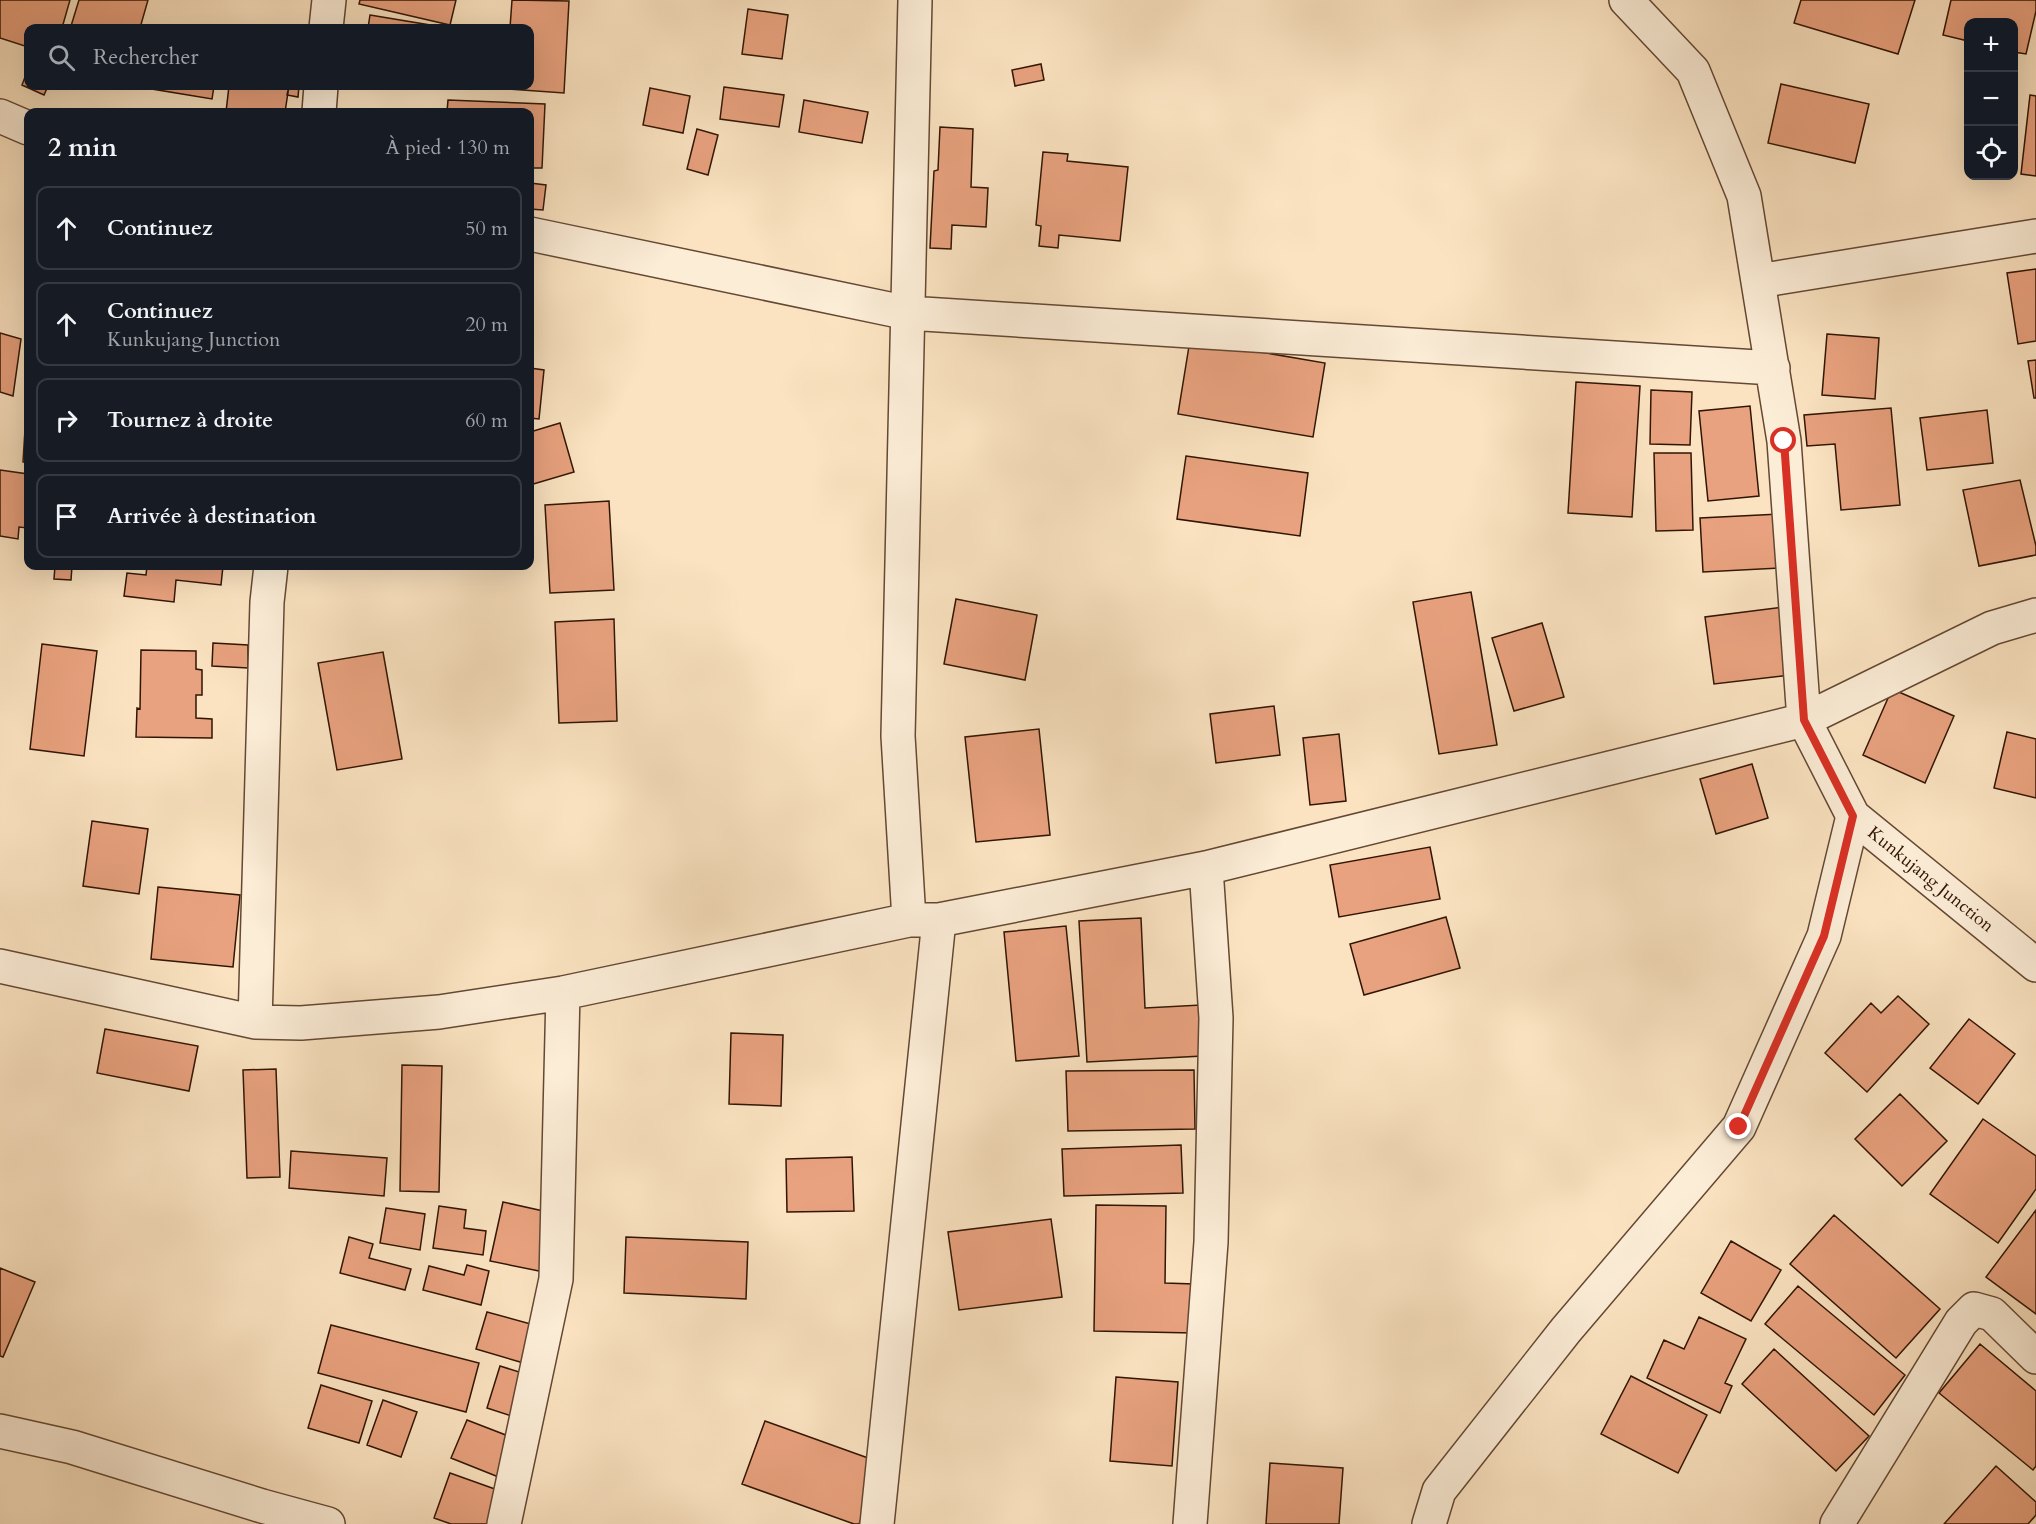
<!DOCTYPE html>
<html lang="fr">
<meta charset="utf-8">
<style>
body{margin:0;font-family:Cardo,serif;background:#20242c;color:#f1f3f6}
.controls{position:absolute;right:18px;top:18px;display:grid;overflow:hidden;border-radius:12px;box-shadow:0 6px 24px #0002}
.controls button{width:54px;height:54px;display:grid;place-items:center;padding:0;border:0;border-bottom:2px solid #363941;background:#171b24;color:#f1f3f6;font:30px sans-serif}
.stop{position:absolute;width:18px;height:18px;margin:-14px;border:4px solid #d93025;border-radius:50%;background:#fff}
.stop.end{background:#d93025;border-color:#fff;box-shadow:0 2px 6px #0008}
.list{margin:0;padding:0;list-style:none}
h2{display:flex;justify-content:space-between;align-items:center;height:78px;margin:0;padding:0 24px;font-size:26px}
h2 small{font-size:20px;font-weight:400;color:#9ea1a6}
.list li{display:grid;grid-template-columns:39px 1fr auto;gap:18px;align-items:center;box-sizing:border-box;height:84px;margin:0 12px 12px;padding:0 12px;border:2px solid #363941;border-radius:12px}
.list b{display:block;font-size:22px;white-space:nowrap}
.list p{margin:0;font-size:20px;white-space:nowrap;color:#9ea1a6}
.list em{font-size:20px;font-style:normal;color:#9ea1a6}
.icon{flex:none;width:33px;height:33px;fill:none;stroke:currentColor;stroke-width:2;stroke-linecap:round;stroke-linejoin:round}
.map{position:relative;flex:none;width:2036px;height:1524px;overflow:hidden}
.search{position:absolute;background:#171b24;box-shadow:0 6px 24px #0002;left:24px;top:24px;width:510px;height:66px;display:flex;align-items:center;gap:15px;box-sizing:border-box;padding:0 21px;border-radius:12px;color:#9ea1a6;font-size:22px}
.panel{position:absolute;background:#171b24;box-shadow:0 6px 24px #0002;left:24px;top:108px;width:510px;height:462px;border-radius:12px}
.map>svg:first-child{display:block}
</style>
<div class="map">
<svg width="2036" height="1524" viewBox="0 0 2036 1524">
<rect width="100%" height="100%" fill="#fbe3c1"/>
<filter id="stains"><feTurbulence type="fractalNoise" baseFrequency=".00333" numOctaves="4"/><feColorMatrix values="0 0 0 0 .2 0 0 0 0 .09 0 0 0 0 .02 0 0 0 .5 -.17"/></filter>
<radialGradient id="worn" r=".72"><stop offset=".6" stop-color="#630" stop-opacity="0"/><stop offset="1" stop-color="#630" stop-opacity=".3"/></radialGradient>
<path fill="#e9a27f" stroke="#311504" stroke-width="1.5" d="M0,0H70L62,28H28V47L0,38Z
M79,0H148L140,28H79L71,26Z
M360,0H456L450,25L359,4Z
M512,0L569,1L564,93L507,89V86H530V28H510Z
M1801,0H1915L1898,54L1794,23Z
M1951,0H2036V11L2026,54L2014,52V22H1968V41L1943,35Z
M748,9L788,15L782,59L742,54Z
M370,15L442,27V28H368Z
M1041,64L1044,80L1015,86L1012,70Z
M28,69V86H48L44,95L22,85Z
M1781,84L1869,104L1855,163L1768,143Z
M146,86H214L212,99L146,88Z
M229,86H289L285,112H226Z
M289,86H299L298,97L287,95Z
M724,87L784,95L779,127L720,119Z
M650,88L690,96L683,133L643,125Z
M2030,95L2036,96V176L2021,174Z
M448,100L545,104L542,168H530V112H447Z
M804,100L868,112L862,143L799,132Z
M940,127L973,129L971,187L988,188L986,227L952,225L951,249L930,248L934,171L938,170Z
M697,129L718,135L708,175L687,169Z
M1043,152L1068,154L1067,161L1128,167L1120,241L1059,235L1058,248L1039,246L1041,226L1036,225Z
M530,183L546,185L543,210L530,209Z
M2036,269V341L2018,344L2007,273Z
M0,333L21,339L13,396L0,392Z
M1827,334L1879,338L1875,399L1822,395Z
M1190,340L1325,363L1313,437L1178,414Z
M2036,360V398H2034L2028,361Z
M530,368L544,370L539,419L530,418Z
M28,381V463L23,462Z
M1576,382L1640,386L1632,517L1568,513Z
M1651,390L1692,392L1690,445L1650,444Z
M1750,406L1759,496L1708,501L1699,411Z
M1891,408L1900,505L1841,510L1835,444L1807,446L1804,415Z
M1987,410L1993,463L1927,470L1920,418Z
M560,423L574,472L530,485V432Z
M1654,453H1691L1693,530L1656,531Z
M1186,456L1308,473L1300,536L1177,519Z
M0,470L28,474V528L19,527L18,539L0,536Z
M2020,480L2036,546V555L1979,566L1963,490Z
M609,501L614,590L550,593L545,505Z
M1780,514L1782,568L1703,572L1700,518Z
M55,566H72L71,580L54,579Z
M147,566H223L221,585L176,580L174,602L124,596L127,573L146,575Z
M1471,592L1497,745L1439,754L1413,602Z
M956,599L1037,615L1025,680L944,664Z
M1791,606L1799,674L1714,684L1705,617Z
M614,619L617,721L559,723L555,622Z
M1542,623L1564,697L1514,711L1492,638Z
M213,643L248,645V668L212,666Z
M42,644L97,651L84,756L30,749Z
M141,650L196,651V669L202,670V695H196V718L212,719V738L136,737L137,708L140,709Z
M383,652L402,759L337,770L318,663Z
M1892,689L1954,716L1925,783L1863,755Z
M1274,706L1280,755L1216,763L1210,714Z
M1039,729L1050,835L976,842L965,737Z
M2007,732L2036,739V798L1994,788Z
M1339,734L1346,801L1310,805L1303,738Z
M1752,764L1768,818L1716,834L1700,779Z
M92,821L148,829L139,894L83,886Z
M1430,847L1440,899L1339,917L1330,865Z
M158,887L240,895L233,967L151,959Z
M1446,917L1460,968L1364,995L1350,944Z
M1141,918L1145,1008L1201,1005L1203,1056L1087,1062L1079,921Z
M1066,926L1079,1056L1016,1061L1004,932Z
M1898,996L1929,1024L1867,1092L1825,1053L1871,1003L1881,1013Z
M1969,1019L2015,1054L1978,1104L1930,1068Z
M105,1029L198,1046L189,1091L97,1073Z
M731,1033L783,1035L781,1106L729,1104Z
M402,1065L442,1066L439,1192L400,1191Z
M276,1069L280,1177L247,1178L243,1070Z
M1194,1070L1195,1129L1068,1131L1066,1071Z
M1900,1094L1947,1141L1902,1186L1855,1139Z
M1983,1119L2036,1156V1189L1998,1243L1930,1194Z
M1181,1145L1183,1193L1064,1196L1062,1149Z
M291,1151L387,1158L384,1196L289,1188Z
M852,1157L854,1211L787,1212L786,1159Z
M503,1202L557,1214L544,1272L490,1261Z
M1096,1205L1166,1206L1165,1283L1194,1284V1333L1094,1331Z
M439,1206L466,1210L464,1228L486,1231L483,1255L433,1248Z
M386,1208L425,1214L420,1250L380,1243Z
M2036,1210V1314L1986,1277Z
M1834,1215L1940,1309L1896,1358L1790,1264Z
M1051,1219L1062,1297L959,1310L948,1232Z
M349,1237L373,1244L369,1258L411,1269L405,1290L340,1273Z
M626,1237L748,1242L746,1299L624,1293Z
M1731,1241L1781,1270L1751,1321L1701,1293Z
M467,1265L489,1271L481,1305L423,1290L429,1266L464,1275Z
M0,1268L35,1282L3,1357L0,1356Z
M1798,1286L1905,1375L1874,1415L1765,1324Z
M487,1312L538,1326L527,1364L476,1349Z
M1699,1317L1746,1339L1725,1383L1732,1386L1720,1413L1647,1378L1664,1340L1684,1349Z
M331,1325L479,1363L466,1412L318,1373Z
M1980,1344L2036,1391V1466L2033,1470L1939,1393Z
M1774,1349L1869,1436L1836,1471L1742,1384Z
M500,1366L532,1376L518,1418L487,1408Z
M1631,1376L1707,1415L1678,1473L1601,1434Z
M1116,1377L1178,1382L1172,1466L1110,1461Z
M321,1385L372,1401L359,1443L308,1428Z
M383,1400L417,1412L401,1457L367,1445Z
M467,1420L516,1439L501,1478L451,1458Z
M765,1421L882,1463L859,1524H854L742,1484Z
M1270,1463L1343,1468L1339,1524H1266Z
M1996,1466L2036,1502V1515L2028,1524H1944Z
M450,1473L506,1493L495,1524H451L434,1518Z"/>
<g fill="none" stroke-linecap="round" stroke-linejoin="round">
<defs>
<path id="minor" d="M1626,0L1693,71L1744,196L1784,441L1804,720L1853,816L2036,965
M326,28L329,0
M319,112L321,86
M0,116L28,128
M530,234L908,313L1773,368
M1758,281L2036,236
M909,920L898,736L915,0
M0,966L255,1022L301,1023L439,1012L563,993L909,920H939L1206,868L1804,720L1992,628L2036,615
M255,1022L267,602L271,566
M0,1431L72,1447L262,1506L328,1524
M504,1524L556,1279L563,993
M877,1524L939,920
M1190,1524L1211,1242L1216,1018L1206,868
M1429,1524L1439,1491L1566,1330L1739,1127L1824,936L1853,816
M1837,1524L1961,1322L1974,1309L1992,1314L2036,1357"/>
</defs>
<use href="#minor" stroke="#644833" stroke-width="36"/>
<use href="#minor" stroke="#fcedd7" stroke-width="33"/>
</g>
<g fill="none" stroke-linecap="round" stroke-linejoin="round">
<path stroke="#d93025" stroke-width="8" d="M1739,1127L1824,936L1853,816L1804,720L1784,441"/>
</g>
<g text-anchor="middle" stroke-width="4.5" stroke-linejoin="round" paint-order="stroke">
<g font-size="18" fill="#311504" stroke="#fcedd7">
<text transform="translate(1931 879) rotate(39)" y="6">Kunkujang Junction</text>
</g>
</g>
<rect width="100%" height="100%" filter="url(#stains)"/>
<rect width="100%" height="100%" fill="url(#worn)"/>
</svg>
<div class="controls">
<button>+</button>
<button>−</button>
<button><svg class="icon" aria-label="locate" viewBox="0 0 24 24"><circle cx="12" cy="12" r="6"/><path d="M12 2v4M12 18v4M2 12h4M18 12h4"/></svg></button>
</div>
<div class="stop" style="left:1784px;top:441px"></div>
<div class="stop end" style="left:1739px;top:1127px"></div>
<div class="search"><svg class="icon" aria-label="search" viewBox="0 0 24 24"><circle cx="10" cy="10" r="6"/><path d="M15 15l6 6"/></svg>Rechercher</div>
<section class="panel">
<h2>2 min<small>À pied · 130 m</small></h2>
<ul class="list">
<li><svg class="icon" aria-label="ahead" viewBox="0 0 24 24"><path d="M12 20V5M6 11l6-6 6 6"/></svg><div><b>Continuez</b></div><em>50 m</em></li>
<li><svg class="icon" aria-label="ahead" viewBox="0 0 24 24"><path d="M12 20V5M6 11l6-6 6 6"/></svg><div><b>Continuez</b><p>Kunkujang Junction</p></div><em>20 m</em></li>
<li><svg class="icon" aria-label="right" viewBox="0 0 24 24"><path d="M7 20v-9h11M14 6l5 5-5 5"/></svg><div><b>Tournez à droite</b></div><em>60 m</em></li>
<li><svg class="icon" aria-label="arrive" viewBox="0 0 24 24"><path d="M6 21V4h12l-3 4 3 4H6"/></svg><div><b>Arrivée à destination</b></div></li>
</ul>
</section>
</div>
